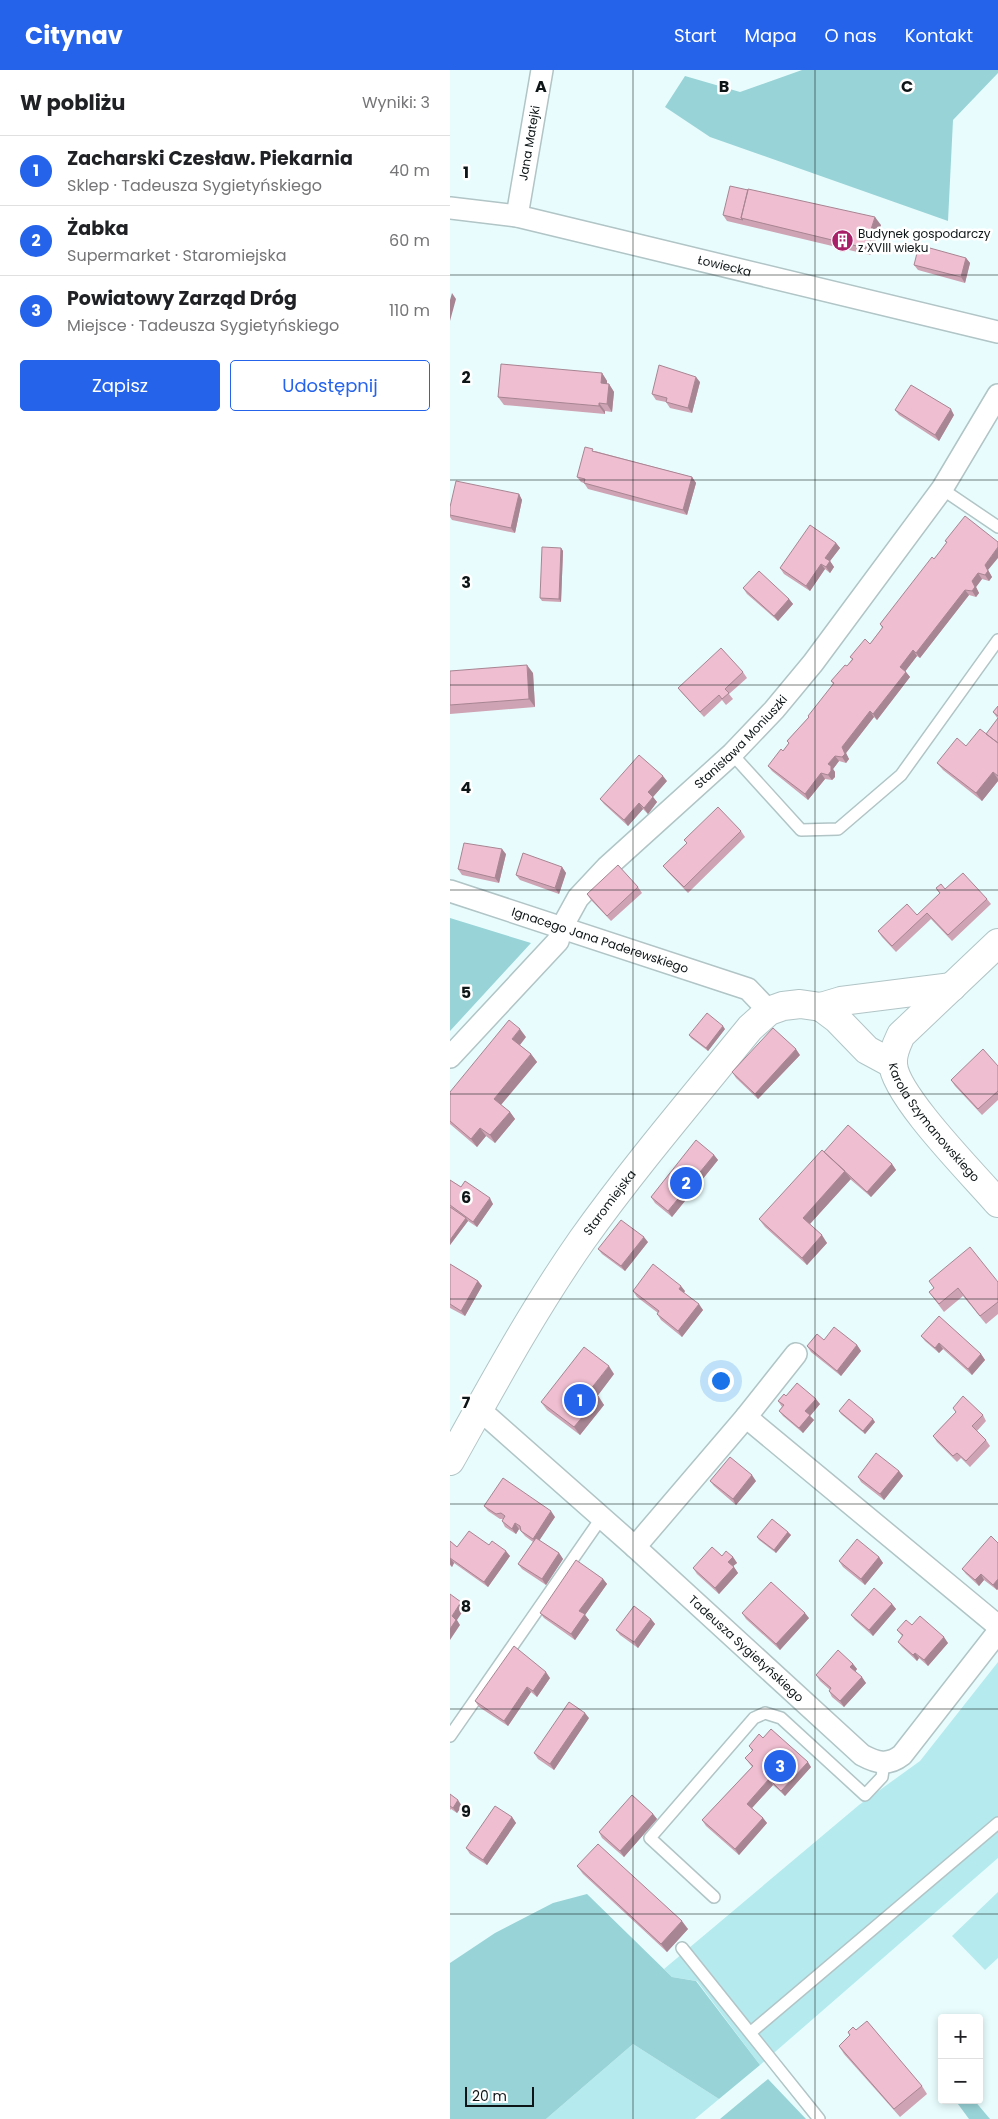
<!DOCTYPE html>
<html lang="pl">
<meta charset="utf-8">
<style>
body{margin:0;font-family:Poppins,sans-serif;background:#f2f2f2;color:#202124}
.controls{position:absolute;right:15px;bottom:15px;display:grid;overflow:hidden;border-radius:5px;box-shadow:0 2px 8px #0003}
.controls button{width:45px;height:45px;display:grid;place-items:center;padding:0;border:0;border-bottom:1px solid #e0e0e0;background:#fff;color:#202124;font:25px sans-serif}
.scale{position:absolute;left:15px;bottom:12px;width:69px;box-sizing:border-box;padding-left:5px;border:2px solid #0e1516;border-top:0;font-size:14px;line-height:18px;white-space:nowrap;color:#0e1516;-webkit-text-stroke:4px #fff;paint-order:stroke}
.you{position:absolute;left:270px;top:1310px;width:18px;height:18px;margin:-12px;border:4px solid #fff;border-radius:50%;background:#1a73e8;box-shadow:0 0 0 8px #1a73e833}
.badge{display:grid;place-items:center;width:32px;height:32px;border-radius:50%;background:#2563eb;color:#fff;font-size:16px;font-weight:700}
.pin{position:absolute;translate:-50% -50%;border:2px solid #fff;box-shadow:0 1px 5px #0006}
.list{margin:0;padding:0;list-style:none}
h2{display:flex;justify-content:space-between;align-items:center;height:65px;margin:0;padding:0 20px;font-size:21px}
h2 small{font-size:16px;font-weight:400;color:#757577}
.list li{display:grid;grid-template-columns:32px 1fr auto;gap:15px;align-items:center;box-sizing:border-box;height:70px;padding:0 20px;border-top:1px solid #e0e0e0}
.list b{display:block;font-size:19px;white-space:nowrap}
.list p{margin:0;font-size:16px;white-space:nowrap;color:#757577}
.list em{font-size:16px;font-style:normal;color:#757577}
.actions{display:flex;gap:10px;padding:15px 20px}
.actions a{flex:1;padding:11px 0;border:1px solid #2563eb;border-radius:5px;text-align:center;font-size:18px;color:#2563eb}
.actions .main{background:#2563eb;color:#fff}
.map{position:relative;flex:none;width:548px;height:2049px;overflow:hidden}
header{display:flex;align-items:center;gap:30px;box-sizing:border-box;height:70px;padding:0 25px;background:#2563eb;color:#fff}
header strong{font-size:24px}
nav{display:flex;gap:28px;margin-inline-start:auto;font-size:18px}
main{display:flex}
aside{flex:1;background:#fff}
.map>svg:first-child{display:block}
</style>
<header>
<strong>Citynav</strong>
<nav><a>Start</a><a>Mapa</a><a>O nas</a><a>Kontakt</a></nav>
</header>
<main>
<aside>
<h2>W pobliżu<small>Wyniki: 3</small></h2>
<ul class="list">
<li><span class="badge">1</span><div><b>Zacharski Czesław. Piekarnia</b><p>Sklep · Tadeusza Sygietyńskiego</p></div><em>40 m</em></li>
<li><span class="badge">2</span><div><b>Żabka</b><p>Supermarket · Staromiejska</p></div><em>60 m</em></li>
<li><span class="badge">3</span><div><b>Powiatowy Zarząd Dróg</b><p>Miejsce · Tadeusza Sygietyńskiego</p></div><em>110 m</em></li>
</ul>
<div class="actions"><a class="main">Zapisz</a><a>Udostępnij</a></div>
</aside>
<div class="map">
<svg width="548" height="2049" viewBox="0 0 548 2049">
<rect width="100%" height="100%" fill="#e8fcfd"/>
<path fill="#b5eaee" d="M548,1592V1788L310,1995L247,1911L222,1907L214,1899L409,1735L470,1691Z
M548,1822V1888L535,1900L502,1866Z
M183,1974L269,2029L245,2049H96Z"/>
<path fill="#98d3d7" d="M352,0H548V3L503,50L498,151L260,67L215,37L235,6L290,22Z
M0,848L81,873L0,961Z
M137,1824L222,1907L246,1911L310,1995L269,2029L183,1974L96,2049H0V1893L45,1863L103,1833Z
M318,2009L356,2049H270Z
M505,2030H524L540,2049H519Z"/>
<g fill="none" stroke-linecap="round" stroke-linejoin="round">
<defs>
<path id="lane" d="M492,419L548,457
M282,684L351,760L388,759L451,705L548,570
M0,1666L152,1447
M264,1827L200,1768L304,1648L315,1643L331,1648L415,1725L432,1707L434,1693
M232,1878L369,2049
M300,1963L548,1753"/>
<g id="street">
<path id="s1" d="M0,138L67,146L548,262"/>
<path id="s2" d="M67,146L92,0"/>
<path id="s3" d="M0,821L298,919L319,941"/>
<path id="s4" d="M0,987L108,871L112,857L128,828L157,797L282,684L324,640L363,593L492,419L548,325"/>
<path id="s5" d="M29,1339L185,1477L412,1685C427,1693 438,1696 452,1685L548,1562"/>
<path d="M296,1347L548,1556"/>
<path d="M185,1477L296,1347L346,1284"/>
</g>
<g id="secondary">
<path id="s6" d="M548,873L451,965C447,974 442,983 443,994C445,1026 525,1106 548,1133"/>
<path d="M371,937L387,949L417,980L443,994"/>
<path id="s7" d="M0,1391C42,1316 83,1240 132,1170C184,1097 243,1028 300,958L319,941L333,936L350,934L371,937L391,931L502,917"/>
</g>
</defs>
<use href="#lane" stroke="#b1c4c6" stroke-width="14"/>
<use href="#street" stroke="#b1c4c6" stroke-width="24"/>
<use href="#secondary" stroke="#b1c4c6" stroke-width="30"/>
<use href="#lane" stroke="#fff" stroke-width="11"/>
<use href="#street" stroke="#fff" stroke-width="21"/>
<use href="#secondary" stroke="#fff" stroke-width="28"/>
</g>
<path fill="#cea3b3" d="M273,145L431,155L420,185L277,151Z
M516,188L520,193L515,213L468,200L464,195Z
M152,303L157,311V314H159L164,322L162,342L155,341V344L54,335L48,327Z
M250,312L242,343L220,338L216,332L206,330L202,324Z
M445,340L504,345L489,371L449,345Z
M145,381L242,407L246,413L237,445L138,419L134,413L131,412L127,407Z
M69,424L72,430L65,463L2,450L0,447V437Z
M495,471L538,500L542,507L539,511L532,509L526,517L529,523L526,527L519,525L470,588L467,586L455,601L460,607L427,650L424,647L396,683L399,689L396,693L389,691L383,699L385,702V707L382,710L375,709L358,730L322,701L318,696L333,681L339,673L337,671L359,647L383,614L381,611L397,596L402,589L400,587L420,574L432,558L430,554L484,489L497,473Z
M386,473L390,478L380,491L384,497L380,503L375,499L360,521L334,504L330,498Z
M111,478L113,481L111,532L92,531L90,528Z
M293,518L339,529L343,534L328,551L297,524Z
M0,601L83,603L85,637L0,644Z
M293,602L297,608L279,624L283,629L276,635L272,630L254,647L232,623L228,618Z
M548,636V711L532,731L493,700L487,693L536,664L548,649L543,642Z
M217,711L203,727L207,732L198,744L193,739L178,756L154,734L150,729Z
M291,761L295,767L238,823L217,801L213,796L237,773L234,770Z
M56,784L49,813L12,805L8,799Z
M112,797L116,803L109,824L70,810L66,805Z
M188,817L192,823L161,851L141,830L137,824Z
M486,818L495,819L537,829L541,834L502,871L481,849L446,882L432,867L428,861L467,845L490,824Z
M275,959L258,981L241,968L239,965Z
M76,967L70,975L81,984L87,992L51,1035L60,1042L65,1049L45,1073L36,1066L27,1077L0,1054V1022Z
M350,985L308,1029L286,1008L282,1002Z
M548,996V1030L532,1045L505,1016L501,1010Z
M374,1082L442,1094L446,1100L421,1127L400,1109L360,1154L377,1173L357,1195L315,1157L309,1149Z
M264,1085L268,1090L222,1147L205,1133L201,1127Z
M0,1110L11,1117L43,1134L27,1157L18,1151L0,1175Z
M198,1172L175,1201L152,1184L148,1179Z
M0,1194L28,1211L32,1216L15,1246L0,1238Z
M479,1211L548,1212V1244L536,1254L513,1226L494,1242L479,1222L484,1218Z
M183,1221H235L234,1223L253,1240L232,1267L211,1250L207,1244L208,1243L187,1227Z
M471,1266L531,1284L535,1290L522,1305L493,1279L489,1283L475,1271Z
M407,1275L411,1281L391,1306L361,1282L357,1276Z
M164,1304L147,1326L154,1335L130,1365L97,1340L91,1332Z
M336,1326L370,1334L360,1346L364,1350L353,1363L333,1346L329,1341L332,1337L328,1331Z
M503,1338L533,1345L536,1351L527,1361L536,1370L540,1376L520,1397L511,1388L507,1392L487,1372L483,1366L506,1342Z
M389,1341L425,1352L415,1364L391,1344Z
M449,1401L453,1406L434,1430L411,1412L408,1407Z
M260,1411H306L286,1435L264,1416Z
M34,1436L105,1447L89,1470L109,1483L113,1489L96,1515L72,1499L68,1494L83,1472L75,1466L69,1459L66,1464L55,1457L52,1451L53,1449H50L38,1441Z
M338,1462L341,1465L326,1483L309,1470L307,1467Z
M0,1471L7,1477L39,1475L60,1486L38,1517L4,1493L2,1497L0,1495Z
M548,1473V1519L547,1520L534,1510L529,1516L516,1504L512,1499Z
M272,1486L283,1487L287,1493L283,1496L288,1503L269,1524L247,1504L243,1498Z
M429,1487L433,1493L415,1515L393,1497L389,1491Z
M153,1509L157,1514L135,1545L139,1550L125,1570L94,1548L90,1543Z
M442,1534L446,1539L423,1566L405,1550L401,1545Z
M292,1543L359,1548L330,1580L296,1549Z
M201,1549L205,1554L188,1578L170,1565L166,1560Z
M462,1555L498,1573L478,1596L469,1588L467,1591L452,1577L448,1572L452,1566L447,1560Z
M403,1594L407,1599L405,1602L416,1613L394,1637L382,1627L379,1621L380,1620L370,1611L366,1605Z
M100,1608L87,1627L81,1622L58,1656L29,1637L25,1631Z
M139,1648L104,1700L88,1689L84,1683Z
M313,1668L361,1697L335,1726L323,1715L302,1738L313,1748L317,1753L289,1785L256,1756L252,1750L302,1697L295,1688L302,1681L299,1676Z
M0,1724L12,1736L7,1743L1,1739L0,1740Z
M203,1744L207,1749L174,1787L152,1768L149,1762Z
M62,1747L66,1753L37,1795L20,1784L16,1778Z
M127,1796L238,1859L217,1882L133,1804Z
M406,1960L472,2016L477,2024L450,2047L394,1984L389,1976L400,1966L398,1962Z"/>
<path fill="#a78592" d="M425,147L431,155L420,185L415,178Z
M516,188L520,193L515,213L511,207Z
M2,223L6,229L0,251V230Z
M152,303L157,311V321L151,313Z
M246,307L250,312L242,343L238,338Z
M159,314L164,322L162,342L157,334Z
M149,333L155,341V344L149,336Z
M501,339L504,345L489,371L485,365Z
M242,407L246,413L237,445L233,440Z
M69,424L72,430L65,463L61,458Z
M386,473L390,478L380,491L384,497L380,503L376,497L375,488Z
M548,477V488L538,500L542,507L539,511L535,505V495Z
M111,478L113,481L111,532L109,529Z
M371,494L375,499L360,521L356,516Z
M528,503L532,509L526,517L529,523L526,527L522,521V511Z
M515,520L519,525L470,588L466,583Z
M339,529L343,534L328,551L324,546Z
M463,580L467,586L454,603L450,597Z
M77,595L83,603L85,637L79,629Z
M456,602L460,607L427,650L423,644Z
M420,641L424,647L396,683L399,689L396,693L392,687V677Z
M385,686L389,691L383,699L385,702V707L382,710L378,705V694Z
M543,702L548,709V711L532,731L526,723Z
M371,703L375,709L358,730L355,724Z
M213,706L217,711L202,728L198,722Z
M203,727L207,732L198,744L194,738Z
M189,733L193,739L178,756L174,750Z
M52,779L56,784L49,813L45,808Z
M112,797L116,803L109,824L105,818Z
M273,956L275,959L258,981L256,978Z
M70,959L76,967L68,977L62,969Z
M346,979L350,985L308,1029L305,1024Z
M81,984L87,992L49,1037L44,1029Z
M60,1042L65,1049L45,1073L40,1065Z
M30,1058L36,1066L27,1077L21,1069Z
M264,1085L268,1090L222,1147L218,1141Z
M442,1094L446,1100L421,1127L417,1122Z
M395,1101L401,1109L358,1156L353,1148Z
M40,1128L43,1134L27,1157L23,1152Z
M16,1148L18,1151L0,1175V1170Z
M372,1165L377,1173L357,1195L352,1188Z
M194,1167L198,1172L175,1201L171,1196Z
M28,1211L32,1216L15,1246L11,1241Z
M231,1216L235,1221L233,1224L229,1219Z
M249,1234L253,1240L232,1267L228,1261Z
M489,1273L493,1279L489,1283L485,1278Z
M407,1275L411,1281L391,1306L387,1301Z
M531,1284L535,1290L522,1305L518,1299Z
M159,1296L164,1304L146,1328L140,1320Z
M149,1327L154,1335L130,1365L124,1357Z
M366,1329L370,1334L360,1346L364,1350L353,1363L349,1358L355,1341Z
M423,1349L425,1352L415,1364L413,1361Z
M449,1401L453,1406L434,1430L430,1424Z
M302,1405L306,1411L286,1435L283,1429Z
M101,1441L105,1447L87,1474L83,1469Z
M65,1453L69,1459L66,1464L62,1459Z
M338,1462L341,1465L326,1483L324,1480Z
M56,1481L60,1486L38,1517L34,1512Z
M109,1483L113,1489L96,1515L92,1509Z
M283,1487L287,1493L282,1497L278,1492Z
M429,1487L433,1493L415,1515L411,1509Z
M0,1488L4,1493L2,1497L0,1494Z
M284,1497L288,1503L269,1524L265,1518Z
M531,1504L534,1510L529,1516L525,1510Z
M153,1509L157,1514L135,1545L139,1550L125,1570L121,1564L129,1541Z
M548,1509V1519L547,1520L543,1515Z
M11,1532L15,1538L7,1550L10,1555L0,1570V1559L2,1546Z
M442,1534L446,1539L423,1566L419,1560Z
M355,1543L359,1548L330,1580L326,1574Z
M201,1549L205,1554L188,1578L184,1572Z
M494,1567L498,1573L478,1596L474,1590Z
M465,1583L469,1588L467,1591L463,1585Z
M403,1594L407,1599L404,1603L400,1597Z
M96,1602L100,1608L87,1627L83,1621Z
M412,1607L416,1613L394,1637L390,1631Z
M77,1617L81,1622L58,1656L54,1651Z
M135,1643L139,1648L104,1700L100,1694Z
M358,1692L361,1697L335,1726L331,1721Z
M319,1709L323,1715L301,1739L297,1734Z
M8,1730L12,1736L7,1743L3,1738Z
M203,1744L207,1749L174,1787L170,1781Z
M62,1747L66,1753L37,1795L33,1790Z
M313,1748L317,1753L289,1785L285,1779Z
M232,1851L238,1859L217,1882L211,1874Z"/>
<path fill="#efbed0" stroke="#a78592" d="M280,116L298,120L291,148L293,150L273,145Z
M298,119L425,147L415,178L291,148Z
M469,175L516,188L511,207L464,195Z
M51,294L152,303L151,313L159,314L157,334L149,333V336L48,327Z
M209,295L246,307L238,338L216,332L217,328L202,324Z
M461,315L501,339L485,365L445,340Z
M135,377L143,379L142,381L242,407L233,440L134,413L135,409L127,407Z
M6,411L69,424L61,458L0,445V437Z
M515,446L548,472V477L535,495L538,501L535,505L528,503L522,511L525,517L522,521L515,520L466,583L463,580L450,597L456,602L423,644L420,641L392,677L395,684L392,687L385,686L378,694L381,696V701L378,705L371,703L355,724L318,696L331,679L333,681L339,673L337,671L359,647L358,646L384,613L381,611L395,595L397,596L403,589L400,587L415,569L420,574L433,557L430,554L482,487L484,489L491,480L497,472L495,471Z
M360,455L386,473L375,488L380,491L376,497L371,494L356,516L330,498Z
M92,477L111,478L109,529L90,528Z
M309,501L339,529L324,546L293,518Z
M271,578L293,602L275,619L279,623L272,629L269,625L250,642L228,618Z
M77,595L79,629L0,635V601Z
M548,636V646L543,642Z
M548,648V673L536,664Z
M530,659L548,673V706L543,702L526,723L487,693L507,668L516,676Z
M189,685L213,706L198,722L203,727L194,738L189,733L174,750L150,729Z
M268,737L291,761L234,817L213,796L237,773L234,770Z
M14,773L52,779L45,808L8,799Z
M73,783L112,797L105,818L66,805Z
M168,795L188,817L157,846L137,824Z
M513,803L537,829L498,865L477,843L442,876L428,861L457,834L467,845L490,823L486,818L491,814L495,819Z
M257,943L273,956L256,978L239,965Z
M59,950L70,959L62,969L81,984L44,1029L60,1042L40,1065L30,1058L21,1069L0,1051V1022Z
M323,958L346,979L305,1024L282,1002Z
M533,979L548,996V1021L528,1039L501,1010Z
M398,1055L442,1094L417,1122L374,1082Z
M246,1070L264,1085L218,1141L201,1127Z
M372,1080L395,1101L353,1148L372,1165L352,1188L309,1149Z
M0,1110L11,1117L15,1111L40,1128L23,1152L0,1135Z
M0,1137L16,1148L0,1170Z
M171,1150L194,1167L171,1196L148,1179Z
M520,1177L548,1212V1232L530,1246L508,1218L489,1234L479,1222L484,1218L479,1211Z
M0,1194L28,1211L11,1241L0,1234Z
M203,1194L231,1216L229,1219L249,1234L228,1261L207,1244L209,1241L183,1221Z
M489,1246L531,1284L518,1299L489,1273L485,1278L471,1266Z
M384,1257L407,1275L387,1301L357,1276L367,1264L374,1270Z
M134,1277L159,1296L140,1320L149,1327L124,1357L91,1332Z
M347,1313L366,1329L355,1341L360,1345L349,1358L329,1341L334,1335L328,1331L334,1324L336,1326Z
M513,1326L533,1345L522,1356L536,1370L516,1391L507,1383L503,1386L483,1366L506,1342L503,1338Z
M399,1329L423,1349L413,1361L389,1341Z
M426,1383L449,1401L430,1424L408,1407Z
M280,1387L302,1405L283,1429L260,1411Z
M53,1408L101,1441L83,1469L71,1461L70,1456L65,1453L62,1459L52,1451L55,1446L51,1443L46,1444L34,1436Z
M322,1449L338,1462L324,1480L307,1467Z
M19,1461L39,1475L42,1471L56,1481L34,1512L0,1488V1471L7,1477Z
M541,1466L548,1473V1509L543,1515L531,1504L525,1510L512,1499Z
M86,1468L109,1483L92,1509L68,1494Z
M407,1469L429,1487L411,1509L389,1491Z
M262,1477L272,1486L276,1481L283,1487L278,1492L284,1497L265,1518L243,1498Z
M126,1490L153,1509L129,1541L135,1544L121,1564L90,1543Z
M321,1512L355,1543L326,1574L292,1543Z
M424,1518L442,1534L419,1560L401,1545Z
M0,1524L11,1532L2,1546L6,1550L0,1559Z
M184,1536L201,1549L184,1572L166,1560Z
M470,1546L494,1567L474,1590L465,1583L463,1585L448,1572L453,1565L447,1560L456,1550L462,1555Z
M64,1576L96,1602L83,1621L77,1617L54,1651L25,1631Z
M388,1580L403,1594L400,1597L412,1607L390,1631L379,1621L381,1618L366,1605Z
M119,1632L135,1643L100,1694L84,1683Z
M321,1659L358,1692L331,1721L319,1709L297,1734L313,1748L285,1779L252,1750L303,1696L295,1688L303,1680L299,1676L309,1664L313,1668Z
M0,1724L8,1730L3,1738L0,1736Z
M182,1725L203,1744L170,1781L149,1762Z
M45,1736L62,1747L33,1790L16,1778Z
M148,1774L232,1851L211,1874L127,1796Z
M417,1951L472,2016L444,2039L389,1976L400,1965L398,1962L403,1957L406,1960Z"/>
<path fill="none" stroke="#0e1516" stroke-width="1" stroke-opacity="0.55" d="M183,0V2049M365,0V2049M0,205H548M0,410H548M0,615H548M0,820H548M0,1024H548M0,1229H548M0,1434H548M0,1639H548M0,1844H548"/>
<defs>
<symbol id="building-disc" viewBox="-11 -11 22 22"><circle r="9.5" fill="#a82168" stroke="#fff"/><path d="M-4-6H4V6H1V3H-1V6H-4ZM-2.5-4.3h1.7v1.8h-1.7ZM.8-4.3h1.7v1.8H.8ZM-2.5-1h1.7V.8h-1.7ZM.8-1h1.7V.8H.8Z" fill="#fff"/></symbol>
</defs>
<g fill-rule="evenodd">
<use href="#building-disc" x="380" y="158" width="25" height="25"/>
</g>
<g text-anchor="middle" stroke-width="5" stroke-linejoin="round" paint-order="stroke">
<g font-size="12" fill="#0e1516" stroke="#fff">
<text dy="4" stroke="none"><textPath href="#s2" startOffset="74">Jana Matejki</textPath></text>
<text dy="4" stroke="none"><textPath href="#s1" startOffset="281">Łowiecka</textPath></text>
<text dy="4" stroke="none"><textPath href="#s4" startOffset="432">Stanisława Moniuszki</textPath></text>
<text dy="4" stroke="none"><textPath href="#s3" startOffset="158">Ignacego Jana Paderewskiego</textPath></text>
<text dy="4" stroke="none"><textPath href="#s6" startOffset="236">Karola Szymanowskiego</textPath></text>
<text dy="4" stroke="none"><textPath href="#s7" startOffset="304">Staromiejska</textPath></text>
<text dy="4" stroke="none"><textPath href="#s5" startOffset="359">Tadeusza Sygietyńskiego</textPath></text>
</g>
<g font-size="12" fill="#0e1516" stroke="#fff" text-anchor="start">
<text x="408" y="168">Budynek gospodarczy<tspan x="408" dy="14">z XVIII wieku</tspan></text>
</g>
</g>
<g font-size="16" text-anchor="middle" font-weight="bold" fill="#0e1516" stroke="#fff" stroke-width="5" stroke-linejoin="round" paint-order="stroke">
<text x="91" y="22">A</text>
<text x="274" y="22">B</text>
<text x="457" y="22">C</text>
<text x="16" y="108">1</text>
<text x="16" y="313">2</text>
<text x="16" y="518">3</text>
<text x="16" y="723">4</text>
<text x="16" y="928">5</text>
<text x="16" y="1133">6</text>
<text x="16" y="1338">7</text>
<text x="16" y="1542">8</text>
<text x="16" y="1747">9</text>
</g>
</svg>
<div class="controls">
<button>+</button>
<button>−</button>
</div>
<div class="scale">20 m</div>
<div class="you"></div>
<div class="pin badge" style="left:130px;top:1330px">1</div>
<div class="pin badge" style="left:236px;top:1113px">2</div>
<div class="pin badge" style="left:330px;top:1696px">3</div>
</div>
</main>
